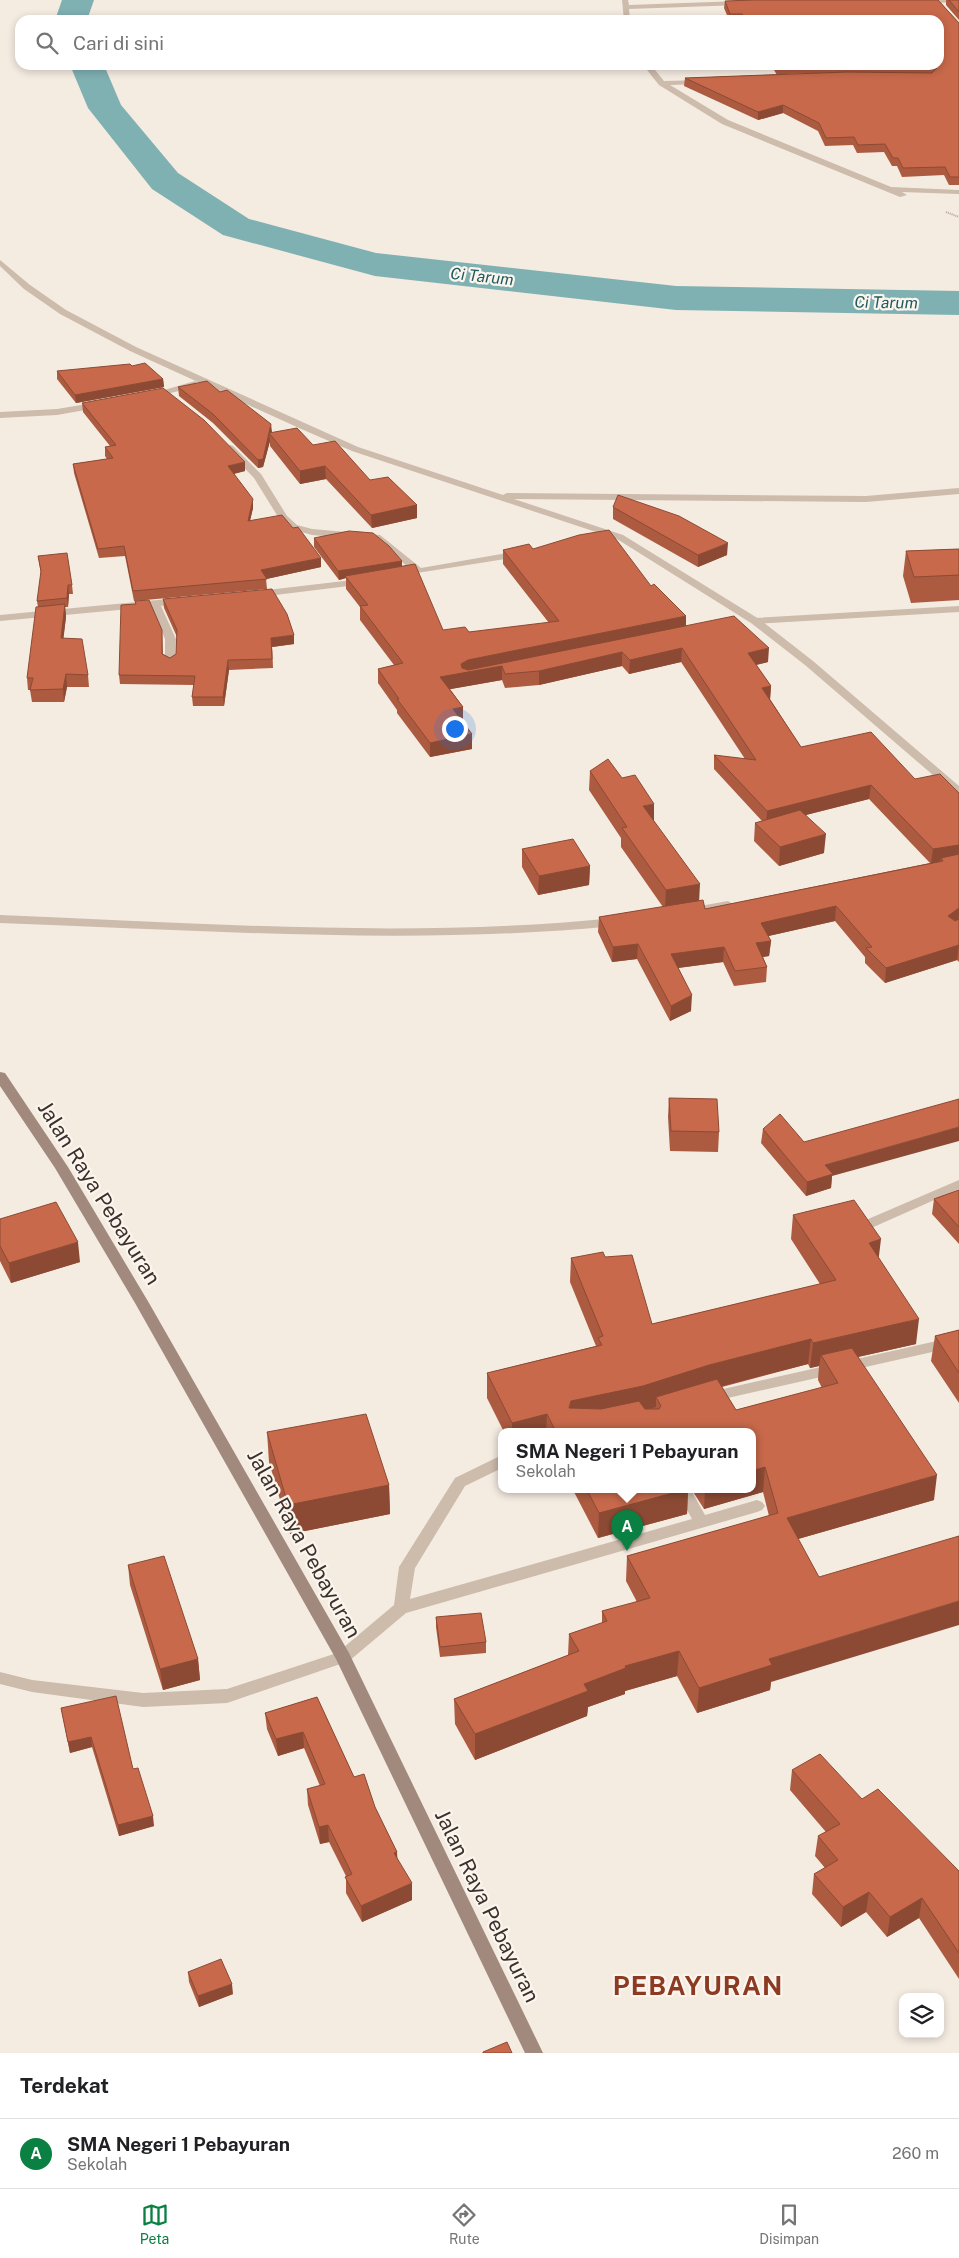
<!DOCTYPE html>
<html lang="id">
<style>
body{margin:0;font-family:"Public Sans",sans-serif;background:#f2f2f2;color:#202124}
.controls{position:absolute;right:15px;bottom:15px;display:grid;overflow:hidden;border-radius:10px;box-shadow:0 2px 8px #0003}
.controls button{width:45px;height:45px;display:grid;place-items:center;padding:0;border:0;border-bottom:1px solid #e0e0e0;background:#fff;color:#202124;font:25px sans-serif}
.you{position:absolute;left:454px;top:728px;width:18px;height:18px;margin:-12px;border:4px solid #fff;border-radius:50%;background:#1a73e8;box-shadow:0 0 0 8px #1a73e833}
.badge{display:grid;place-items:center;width:32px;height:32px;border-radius:50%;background:#0b8043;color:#fff;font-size:16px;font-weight:700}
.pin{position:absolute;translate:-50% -41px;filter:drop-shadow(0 1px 2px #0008)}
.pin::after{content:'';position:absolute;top:26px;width:18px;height:15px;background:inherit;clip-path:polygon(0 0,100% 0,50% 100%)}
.popup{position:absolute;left:498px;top:1428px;width:258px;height:65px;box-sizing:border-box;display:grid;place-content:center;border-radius:10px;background:#fff;filter:drop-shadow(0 1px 4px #0005);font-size:16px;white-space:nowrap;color:#757577}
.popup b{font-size:19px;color:#202124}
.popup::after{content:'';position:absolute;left:50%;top:100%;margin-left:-10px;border:10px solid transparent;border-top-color:#fff}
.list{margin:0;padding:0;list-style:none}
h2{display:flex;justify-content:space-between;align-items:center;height:65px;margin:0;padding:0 20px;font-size:21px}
h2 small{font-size:16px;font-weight:400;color:#757577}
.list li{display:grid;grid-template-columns:32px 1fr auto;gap:15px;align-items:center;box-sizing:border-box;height:70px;padding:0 20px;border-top:1px solid #e0e0e0}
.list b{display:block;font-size:19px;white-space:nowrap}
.list p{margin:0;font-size:16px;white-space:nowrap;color:#757577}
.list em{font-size:16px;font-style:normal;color:#757577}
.icon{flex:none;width:28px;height:28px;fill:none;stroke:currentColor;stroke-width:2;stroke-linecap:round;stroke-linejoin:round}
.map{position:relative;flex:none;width:959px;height:2053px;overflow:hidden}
.search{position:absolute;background:#fff;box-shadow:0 2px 8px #0003;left:15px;right:15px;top:15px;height:55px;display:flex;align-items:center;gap:12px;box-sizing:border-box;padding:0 18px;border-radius:15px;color:#757577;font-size:19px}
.sheet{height:135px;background:#fff}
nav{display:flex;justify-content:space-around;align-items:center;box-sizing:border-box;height:70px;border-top:1px solid #e0e0e0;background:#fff;font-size:14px;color:#757577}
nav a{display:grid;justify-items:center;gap:2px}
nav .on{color:#0b8043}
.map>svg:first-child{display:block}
</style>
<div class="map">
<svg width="959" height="2053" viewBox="0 0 959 2053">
<rect width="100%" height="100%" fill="#f4ebe1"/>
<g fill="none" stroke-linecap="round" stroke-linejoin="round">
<path fill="#7fb0b2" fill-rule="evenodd" d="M62,0H94L87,20H55Z
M70,65H104L121,105L178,173L249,219L376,253L676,286L959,291V315L676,310L375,276L223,235L152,189L88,108Z"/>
<path stroke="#b9a596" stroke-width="2" stroke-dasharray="1 1" stroke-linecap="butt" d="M946,212L959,217"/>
<path fill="#cdbbac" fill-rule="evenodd" d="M959,606V612L755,624L750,621L755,618Z
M959,1336V1346L710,1402L705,1401L703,1397L705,1393L710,1392Z
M502,1455V1468L465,1486L415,1568L410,1599L692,1519L676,1490H691L705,1515L757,1500L762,1502L765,1506L762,1510L757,1512L406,1613L349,1661L343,1663L337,1661L335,1657L337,1653L394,1605L399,1567L455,1478Z"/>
<path fill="#cdbbac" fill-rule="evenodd" d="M622,0H628L629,5L740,1L743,3L740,5L629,9L630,20H624Z
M934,0H959V2L937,3Z
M643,65H651L664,81L703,80L704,82L700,84L670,85L728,120L891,187L959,190V194L902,192L907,195L900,197L722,124L659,85Z
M0,260L30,285L66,310L136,347L358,447L503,495L507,493L866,496L959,488V494L866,502L514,499L623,535L759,619L813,661L959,786V795L955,794L805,665L751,623L617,539L352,451L299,428L130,351L60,314L24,289L0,266Z
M195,381L199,384L198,386L151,398L147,395Z
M99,402L102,403V407L57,415L0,418V412L57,409Z
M230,445L233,446L261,474L287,516L297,525L312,529L380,535L421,568L518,551L523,554L518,557L398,576V572L411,569L374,540L312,535L291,529L280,520L254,478L227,450V446Z
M361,579L365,580V584L259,597L254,594L259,591Z
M179,598L184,601L183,603L161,606L176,639L175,663L170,666L165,663V639L151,607L0,621V615Z
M728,901L734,905L732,908L689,916L683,912L689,908Z
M0,915C204,923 410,939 614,918L620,922L614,926C410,946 204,930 0,923Z
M959,1180V1189L869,1229H859L857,1226L859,1223Z
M343,1651L349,1653L351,1657L349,1661L227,1703L143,1707L32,1692L0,1684V1672L32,1680L143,1693L227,1689Z"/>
<path fill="#a18a7d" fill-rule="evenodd" d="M0,1072L5,1073L68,1167L149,1303L349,1653L543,2053H525L336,1659L135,1303L55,1168L0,1086Z"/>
</g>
<path fill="#ac5a40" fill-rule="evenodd" d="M754,0H938L959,23V185H949L944,175L902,177L897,166H892L884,152L857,153L853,145L825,146L818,131L783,113L758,120L684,86L685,78L812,73L777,75L771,65H939V20H729L724,8L725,1Z
M946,0H959V20L946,5Z
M132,366L163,379L164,387L76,403L57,379V371Z
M178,387L220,392L272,433L313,445L370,480L417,505V518L372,528L326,479L300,484L270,446V441L263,467L258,468L213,423L179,396Z
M82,403L245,471L234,474L253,508L250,520L321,567L266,579L267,589L134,601L125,556L99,558L74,473L73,464L107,459L105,456V447L110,446L83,412Z
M613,507L727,555L698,567L613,519Z
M314,538L402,561V566L443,630L469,632L549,623L503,564V550L533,549L651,586L686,626L768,662L756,665L771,686L770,699L801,747L959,793V962L957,960L885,983L865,963V957L835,921L768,936L771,941L769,956L763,957L767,967L766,982L734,986L723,962L678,968L691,1011L670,1021L637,959L612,962L598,932L599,917L663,907L621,847V838L589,790L590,771L654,821L699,901L705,909L930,863L869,799L806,815L824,853L779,866L754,841L755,823L762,821L714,769V755L745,759L681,662L629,674L622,666L539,685L505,688L502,680L450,689L463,707V721L462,722L472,734V749L430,757L397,713V710L378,683V669L394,665L360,620V607L346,589V578L339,580L314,547Z
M959,549V600L911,603L903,576L906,551Z
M38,556L72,585L73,594H69L68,607H65L66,617L63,639L88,675L89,687H67L64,702H32L30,690H28L27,678L38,607L37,601L41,574Z
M163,599L294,644L272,647L273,668L229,670L224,706H193L192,697L194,685L120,684L119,675L162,630L163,654L170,658L176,654L177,637L164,608Z
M522,849L590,866L589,885L538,895L522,867Z
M669,1098L719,1132L718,1152L670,1151L668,1117Z
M763,1129L832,1176L831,1188L806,1196L761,1143Z
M959,1190V1244L932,1214L934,1199Z
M793,1215L879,1258L916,1344L858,1357L934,1500L798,1539L771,1682L770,1690L697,1713L677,1676L625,1691V1694L588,1707L587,1716L475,1760L455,1724L454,1699L568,1655L569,1634L602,1623V1611L637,1602L626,1581L627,1556L769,1516L763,1492L704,1509L692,1490H752V1432H504L487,1398V1373L596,1346L570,1282L571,1258L605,1257L652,1324L820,1284L791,1239ZM808,1364L810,1368L819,1366L818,1380L822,1388L736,1410L722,1387Z
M0,1219L80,1262L11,1283L0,1261Z
M959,1330V1403L931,1361L935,1336Z
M267,1432L389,1485L390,1514L290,1534L269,1462Z
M573,1490H688L687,1514L598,1538Z
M128,1565L198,1659L200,1680L163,1690L130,1585Z
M436,1617L486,1642V1653L440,1657L436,1627Z
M317,1697L354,1777L375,1807L397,1852V1859L412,1900L362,1922L346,1893V1876L329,1842L320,1844L308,1805L307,1789L320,1786L304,1748L278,1756L267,1729L265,1713Z
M61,1708L133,1769L154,1826L119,1836L92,1747L70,1753Z
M792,1770L862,1799L959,1871V1979L919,1918L887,1937L866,1912L841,1927L812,1894L814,1874L825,1868L815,1856L818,1836L826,1832L790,1790Z
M188,1972L233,1994L199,2007L189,1982Z"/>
<path fill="#8c4a34" d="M783,105V113L758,120V112Z
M163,379L164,387L76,403L75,395Z
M271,424L272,432L269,433L270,441L263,467L258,468V460Z
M245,462V471L228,475V466Z
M325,466L326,479L300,484V471Z
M253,499V508L248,530V521Z
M417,505V518L372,528L371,515Z
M728,543L727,555L698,567V555Z
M321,558V567L262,580L261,570Z
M402,561V570L345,576L346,578L339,580L338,571Z
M68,585L69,594L68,607L67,598Z
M65,604L66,617L62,651L61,638Z
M686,616V630L502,667V680L440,691V677L468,660Z
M294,635V644L272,647L273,668L271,638Z
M682,648L681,662L629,674L630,660Z
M769,648L768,662L747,667L748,653Z
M622,652V666L539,685V671Z
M228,660L229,670L224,706L223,697Z
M66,674L67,687L64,702L63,689Z
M771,686L770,700L762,688Z
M463,707V721L453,724V709Z
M472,734V749L430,757V743Z
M871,785L869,799L766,825L767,811Z
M654,804V822L643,806Z
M826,834L824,853L779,866L780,847Z
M959,845V860L943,861L941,858L940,863L931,864L933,849Z
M590,866L589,885L538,895L539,876Z
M700,884L699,903L665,909L666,890Z
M836,906L835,921L760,938L761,923Z
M959,908V915L958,922L948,916Z
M771,941L769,956L755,958L756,943Z
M638,944L637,959L612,962L613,947Z
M959,945L957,960L885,983L886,968Z
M724,947L723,962L670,969L671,954Z
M692,995L691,1011L670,1021L671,1006Z
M959,1127V1141L832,1176L831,1188L806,1196L807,1182L825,1165Z
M881,1239L878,1264L869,1243Z
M78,1242L80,1262L11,1283L9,1263Z
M919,1319L916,1344L826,1364L821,1355L819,1366L810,1368L813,1343Z
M811,1339L808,1364L707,1390L656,1397V1407L642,1411L569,1408L571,1401Z
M547,1414L546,1432H512V1423Z
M765,1467L763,1492L704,1509L705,1490H752V1471Z
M937,1475L934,1500L784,1543L787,1518Z
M389,1485L390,1514L290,1534L288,1505Z
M684,1490H688L687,1514L598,1538L599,1513Z
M959,1601V1625L771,1682L770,1690L697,1713L699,1688L769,1659Z
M679,1651L677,1676L625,1691V1694L588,1707L587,1716L475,1760V1734L584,1684L625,1666Z
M198,1659L200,1680L163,1690L160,1669Z
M303,1732L304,1748L278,1756L276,1739Z
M91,1737L92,1747L70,1753L68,1742Z
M153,1816L154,1826L119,1836L118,1825Z
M328,1825L329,1842L320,1844L319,1827Z
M397,1852L398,1868L394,1853Z
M412,1883V1900L362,1922L361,1906Z
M869,1892L866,1912L841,1927L843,1907Z
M922,1898L919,1918L887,1937L890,1917Z
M232,1984L233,1994L199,2007L198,1996Z"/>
<path fill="#c8694b" stroke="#8c4a34" d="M754,0H938L959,23V177H950L945,167L903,168L898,158H893L885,144L858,145L854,137L826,138L819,123L783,105L758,112L685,78L847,72L932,73L937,68L935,65H905H939V20H746L742,14H730L725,1Z
M949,0H959V12Z
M777,65H830L778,67Z
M145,363L163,379L75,395L57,371L130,364L132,366Z
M207,381L220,392L227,390L271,424L263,459L258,460L213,414L178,387Z
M163,388L204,420L245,462L228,466L253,499L248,521L282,515L293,528L298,527L321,558L261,570L267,579L133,591L124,546L98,549L73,464L113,458L105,447L116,445L82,403Z
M297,428L313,445L335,441L370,480L388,477L417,505L371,515L325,466L300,471L269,433Z
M618,495L679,516L728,543L698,555L613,507Z
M609,530L651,586L654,584L686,616L468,660L461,664L462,668L468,670L734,616L769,648L748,653L771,686L762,688L801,747L871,732L915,779L940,774L959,793V845L933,849L871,785L767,811L714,755L756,760L682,648L630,660L622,652L539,671L505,674L502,666L440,677L463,707L453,709L472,734L430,743L397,699H399L378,669L403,663L360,606L368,605L345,576L415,564L443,630L465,627L469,632L559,621L503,550L529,544L533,549L579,535Z
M349,531L373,533L389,546L402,561L338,571L314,538Z
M959,549V575L914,577L906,551Z
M67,553L72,585H68L67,598L37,601L41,571L38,556Z
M272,589L287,614L294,635L271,638L272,659L228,660L223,697H192L195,676L119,675L121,605L136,604L135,601L149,600L162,630V654L170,658L176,654L177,630L163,599Z
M65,604L61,638L82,639L88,675L66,674L63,689L30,690L33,678H27L36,607Z
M608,759L622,778L635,775L654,804L643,806L700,884L666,890L622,828L627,827L590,771Z
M800,810L826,834L780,847L755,823Z
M573,839L590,866L539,876L522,849Z
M959,854V908L948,916L955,921L959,919V945L886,968L866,948L872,947L836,906L761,923L771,941L756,943L767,967L735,971L724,947L671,954L692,995L671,1006L638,944L613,947L599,917L703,900L705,909L943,861L941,858Z
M669,1098L717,1099L719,1132L671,1131Z
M959,1099V1127L825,1165L833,1174L807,1182L763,1129L780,1114L804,1142Z
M959,1190V1227L934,1199Z
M854,1200L881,1239L869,1243L919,1319L813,1343L811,1339L709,1365L643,1386L571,1401L569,1408L601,1409L639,1401L645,1409H659L661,1406L656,1397L717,1379L736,1410L838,1383L821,1355L852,1348L937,1475L787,1518L819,1577L959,1536V1601L769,1659L772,1665L699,1688L679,1651L625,1666L626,1668L584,1684L588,1691L475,1734L454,1699L579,1651L569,1634L607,1621L602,1611L650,1598L627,1556L778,1513L765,1467L752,1471V1432H556L547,1414L512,1423L487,1373L602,1345L598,1338L603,1336L571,1258L603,1252L605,1257L632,1255L652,1324L836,1280L793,1215Z
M56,1202L78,1242L9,1263L0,1246V1219Z
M959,1330V1373L935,1336Z
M366,1414L389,1485L288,1505L267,1432Z
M587,1490H684L599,1513Z
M164,1556L198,1659L160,1669L128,1565Z
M481,1613L486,1642L440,1647L436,1617Z
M116,1696L133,1769L138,1768L153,1816L118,1825L91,1737L68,1742L61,1708Z
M317,1697L354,1777L364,1774L375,1807L397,1852L394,1853L412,1883L361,1906L345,1877L352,1874L328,1825L319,1827L307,1789L325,1784L303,1732L276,1739L265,1713Z
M820,1754L862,1799L878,1789L959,1871V1953L922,1898L890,1917L869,1892L843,1907L814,1874L838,1860L818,1836L840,1824L792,1770Z
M221,1959L232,1984L198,1996L188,1972Z
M507,2042L512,2053H483V2052Z"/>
<g text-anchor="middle" stroke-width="4.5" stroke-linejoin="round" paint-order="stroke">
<g font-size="16" font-style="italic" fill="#1f5a5e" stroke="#fbf5ee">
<text transform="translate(482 276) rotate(6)" y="6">Ci Tarum</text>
<text transform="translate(886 302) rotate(1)" y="6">Ci Tarum</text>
</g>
<g font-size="21" fill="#3b302b" stroke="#fbf5ee">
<text transform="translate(99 1193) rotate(58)" y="7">Jalan Raya Pebayuran</text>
<text transform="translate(304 1544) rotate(61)" y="7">Jalan Raya Pebayuran</text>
<text transform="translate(487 1906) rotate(64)" y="7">Jalan Raya Pebayuran</text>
</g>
<g font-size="26" font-weight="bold" letter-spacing="1" fill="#8c3b22" stroke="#fbf5ee">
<text x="698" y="1995">PEBAYURAN</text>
</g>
</g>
</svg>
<div class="controls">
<button><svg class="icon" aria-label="layers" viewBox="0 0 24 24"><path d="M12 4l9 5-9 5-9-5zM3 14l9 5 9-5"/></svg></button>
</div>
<div class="you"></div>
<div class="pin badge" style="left:627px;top:1551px">A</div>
<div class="popup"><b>SMA Negeri 1 Pebayuran</b>Sekolah</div>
<div class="search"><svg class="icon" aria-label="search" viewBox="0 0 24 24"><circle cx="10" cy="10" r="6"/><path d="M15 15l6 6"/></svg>Cari di sini</div>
</div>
<section class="sheet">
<h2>Terdekat<small></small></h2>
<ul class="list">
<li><span class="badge">A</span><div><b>SMA Negeri 1 Pebayuran</b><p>Sekolah</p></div><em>260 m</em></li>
</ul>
</section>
<nav>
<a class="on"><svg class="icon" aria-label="map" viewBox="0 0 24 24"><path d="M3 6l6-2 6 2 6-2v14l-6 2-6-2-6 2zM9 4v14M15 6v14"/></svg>Peta</a>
<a><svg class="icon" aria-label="directions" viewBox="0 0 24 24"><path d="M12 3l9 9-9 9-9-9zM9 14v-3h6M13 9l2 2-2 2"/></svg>Rute</a>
<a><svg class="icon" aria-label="saved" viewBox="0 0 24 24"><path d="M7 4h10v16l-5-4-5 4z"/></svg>Disimpan</a>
</nav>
